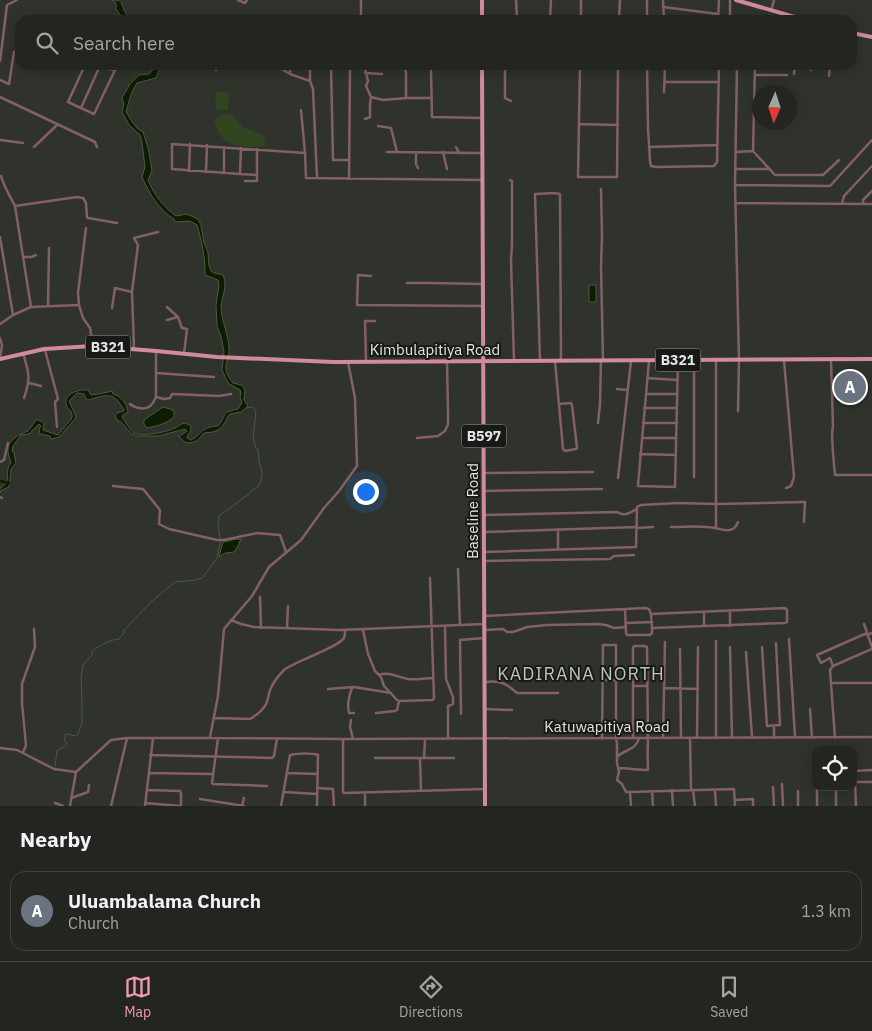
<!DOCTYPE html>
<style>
body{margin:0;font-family:"IBM Plex Sans",sans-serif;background:#2b2e29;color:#f1f3f6}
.controls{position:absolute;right:15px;bottom:15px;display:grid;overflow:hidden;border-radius:10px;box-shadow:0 2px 12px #0003}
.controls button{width:45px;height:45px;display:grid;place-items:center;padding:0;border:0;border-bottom:1px solid #40433e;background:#232620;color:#f1f3f6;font:25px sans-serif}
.compass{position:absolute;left:752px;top:85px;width:45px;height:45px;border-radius:50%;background:#232620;box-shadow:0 2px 12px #0003;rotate:183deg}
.you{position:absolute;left:365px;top:491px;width:18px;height:18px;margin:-12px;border:4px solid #fff;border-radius:50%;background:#1a73e8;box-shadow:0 0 0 8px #1a73e833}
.badge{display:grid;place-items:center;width:32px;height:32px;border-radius:50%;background:#f19ab3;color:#fff;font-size:16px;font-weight:700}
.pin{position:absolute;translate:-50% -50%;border:2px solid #fff;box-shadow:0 1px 5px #0006}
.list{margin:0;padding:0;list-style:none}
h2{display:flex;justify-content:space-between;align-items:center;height:65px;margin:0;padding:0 20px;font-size:21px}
h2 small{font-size:16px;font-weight:400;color:#a3a5a5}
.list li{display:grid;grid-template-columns:32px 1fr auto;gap:15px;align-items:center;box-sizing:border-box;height:80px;margin:0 10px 10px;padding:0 10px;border:1px solid #40433e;border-radius:15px}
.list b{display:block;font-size:19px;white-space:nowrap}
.list p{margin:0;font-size:16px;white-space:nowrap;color:#a3a5a5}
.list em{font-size:16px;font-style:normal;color:#a3a5a5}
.icon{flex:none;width:28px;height:28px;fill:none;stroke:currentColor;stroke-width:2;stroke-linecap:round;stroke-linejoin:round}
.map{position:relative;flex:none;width:872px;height:806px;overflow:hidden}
.search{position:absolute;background:#232620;box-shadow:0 2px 12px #0003;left:15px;right:15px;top:15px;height:55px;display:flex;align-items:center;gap:12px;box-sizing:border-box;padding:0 18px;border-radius:15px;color:#a3a5a5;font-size:19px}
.sheet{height:155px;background:#232620}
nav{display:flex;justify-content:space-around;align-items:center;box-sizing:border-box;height:70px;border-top:1px solid #40433e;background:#232620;font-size:14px;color:#a3a5a5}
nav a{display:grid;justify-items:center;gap:2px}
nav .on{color:#f19ab3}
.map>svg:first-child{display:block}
</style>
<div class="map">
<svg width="872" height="806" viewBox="0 0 872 806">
<rect width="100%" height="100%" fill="#2f332b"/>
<path fill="#31451e" d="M216,92L229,93L228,110L217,109L215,106Z
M224,114L232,115L243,127L264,136L266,140L265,146C252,148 235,148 224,139C219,135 217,127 214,121L218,117Z"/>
<path fill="#0d1d00" stroke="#4d5944" d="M112,0C122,0 121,2 124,10C126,15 130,18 134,20H124L116,9V3Z
M155,65H161L156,78L137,83C131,92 129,102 126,112L133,123L137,128L143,132L145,138L149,152L152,171L148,180C153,193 164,208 176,216L187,214L198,219L201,225L204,243L208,252L209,266L211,271L214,273L223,275C228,286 222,296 221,306C221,321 229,335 229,349C230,356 225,362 226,369C226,374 230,379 233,383L241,385L243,386L245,390L244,400L248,406L241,412L230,414L228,416L226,421L220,429L213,432L204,433L197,441L189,443L185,442L179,437L181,435L186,432L187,431L185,429L158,436H137L132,434L121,422L117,420L115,416L117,413L124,411V409C121,406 119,401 116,399C109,392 96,398 88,400L86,399L84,394L77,393L69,401L76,416L75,419L59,437L51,439L50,436L40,434L39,429L41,426L39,424L29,434L21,435L13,446L12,451L14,453L16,463L11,469L9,487L2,490L0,493V488C13,482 3,473 11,463C10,459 8,455 8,451C7,440 20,434 28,431L36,420H39L44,423L43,430L58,435L72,418C73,409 67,410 66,404C64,393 80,389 88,390L91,395L104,393L112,391L113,394C121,396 127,404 128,412L123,415L122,417C124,420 131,431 134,433C142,437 168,432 175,428C179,426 180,424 185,423L190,425C192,430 190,432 187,436V438L191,440C204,433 200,427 218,426C228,414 220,413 238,409L242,403L240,397L241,393L240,390L228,383L222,370L224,352L221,336L217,326L216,305L219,285L218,280L205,275C205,256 202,243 197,225L190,221L175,222L174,219C159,210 149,193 142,177L145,167L142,143L140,135L129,125L122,112L124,104L122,98L130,84L139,75L149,74L153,70Z
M589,285H596V302H589Z
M163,407L170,409L174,411V417C166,424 157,426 147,428L144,424V420Z
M237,539L242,540L239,542V544L234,552L225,553L219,557L223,542Z"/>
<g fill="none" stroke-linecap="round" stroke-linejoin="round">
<path stroke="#4d5944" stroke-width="1" d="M55,766L57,751L67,745V743L64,741L66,734L77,736L82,723V701L81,677L83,665L92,655V651C101,645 108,640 119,639L124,633V630L151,602L175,582L196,580L202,578L217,558L220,543V537L218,525L219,516L249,494L252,490L258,487L260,483L262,475L261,468L259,462L258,449L256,448L253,438L256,410L252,407L246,408"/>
<path stroke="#0d1d00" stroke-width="2.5" d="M0,481L9,483"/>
<path stroke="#835f69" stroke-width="2.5" d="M238,0L245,3L247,0
M361,0V20
M647,0V20
M663,0L664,20
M730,0V20
M663,7L718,14
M771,11L774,0
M482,18L517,20L516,0
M550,20L551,0
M581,20V0
M619,20L620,0
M718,20L719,0
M0,61L7,5L17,0
M85,65L115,70L94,114L68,102L85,65
M275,65L290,74L310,81L313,89L317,177
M290,65V73
M310,65V81
M331,65L333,160H349
M364,65L368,81L366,86L371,97
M404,65L406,73V98
M505,65V98L511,101
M580,65L578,177H617L618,65
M647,65L648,128L650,161L651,166L656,167L714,166L717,162L719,65
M737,65L735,185L739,360L738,411
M755,65L753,151L775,175H823L839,160
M216,70V65
M431,70L432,117L483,118
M811,70V65
M365,73L382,74
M794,74L795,65
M755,75H787
M829,76L830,65
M0,80L9,84L14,52L20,53
M665,82H718
M664,92L665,65
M0,97L95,142L97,147
M81,108L99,68
M301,110L305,153
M365,119L370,117V104L371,97L383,100L406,98H432
M579,124L618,125
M378,126L391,128L397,152
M0,140L23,143
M34,147L58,124
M456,147L459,153
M649,147L717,145
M241,148L240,174L172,169V144L305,153L306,178L483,180
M387,152L483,153
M416,152V164L418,168
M443,152L447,169
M736,152L753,151
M736,169H770
M189,171L190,144
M206,172L207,145
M224,173V147
M240,174L257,175V149
M1,176C4,187 10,196 15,206L31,307L79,305
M349,179L350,65
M510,180L512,181V243L511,261L514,361
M245,181H257V175
M736,185L830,186L872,140
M601,189L602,236L601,266L603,360
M736,203L872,204
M842,203L844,196L872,166
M863,203V200L872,191
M15,206L77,197L83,198L86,203L87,217L88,218L117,223
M86,228L78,293L79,305L83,318L90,328L93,346
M0,237L13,315L0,324
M23,257H31L36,255
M371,276L358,275L357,305L483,306
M407,283H431L483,284
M48,306L49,248
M167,307L178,317L182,328L187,329L184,354
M112,308L115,288L132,292
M13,315L31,307
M167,320L178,317
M0,338L2,345L0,359
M134,349L132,292L138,245L134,238L158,232
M45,350L58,399L55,402L57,427
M23,353C29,373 31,378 24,398
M784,360L794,477L791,486L786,488
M831,360L833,426L832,434L833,453L835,475H872
M540,361L535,194L554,193L560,194L561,360
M555,361L563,449L565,451L576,449L577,448L572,405L571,403L559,404
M649,361L638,485V486L675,487L678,360
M366,362L365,321H375
M156,373L214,377
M647,378L677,380
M29,383L41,386
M617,389L628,390
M646,394H677
M156,397V351
M130,404C135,408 146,411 151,405C154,403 154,400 156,397L164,399L170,398L172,394L219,396L231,394
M644,408H677
M598,423L600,404L601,360
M643,423H677
M417,438L438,436L445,431L448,424V410L447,362
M642,438H676
M640,454L676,455
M0,462L4,460L8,443
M484,473L593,472
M694,477V361
M618,478L631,361
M113,486L143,489L160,510L159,524L169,529L217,540H224L257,533L280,535L286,552
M484,491L602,489
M0,497L2,498
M484,515L617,512C625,517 629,513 637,509
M671,527C685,527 701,525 715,528C720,529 725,531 730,530C735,529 736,526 738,522
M637,528L653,527
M716,528V360
M484,532L637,527
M558,549V529
M484,552L636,547L637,507L641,505L678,503L716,504L803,502H805L804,522
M484,561L610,559L614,556L634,555
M458,569L460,625
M260,597L261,628
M625,609L626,633L627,635H650L652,633V628
M730,611V626
M704,612V626
M484,616L645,608L649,609L651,614L652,628L785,623L787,622V610L785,608L651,614
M231,620L241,624L254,627L340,630L484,624
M626,623L652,622
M864,624L872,647
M445,626L446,679L453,697V704L448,706V739
M287,628L288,606
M363,630L368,654L375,671L381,677L384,686L397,700L399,701L433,700L434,698L430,578
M485,630L503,629L507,632H513L527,627L547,625L598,624L606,625L614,628L626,627
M867,635L872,633
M789,639L795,737
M730,647L732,738
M762,647L767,726L780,725L776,643
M680,649L681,738
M746,652L752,737
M833,666L830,658L821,663L817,655L867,633
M379,675C388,671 398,677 408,679C416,680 425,678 433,678
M602,680H616
M485,682C499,680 506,683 517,693H558
M831,683H872
M633,686H646
M352,688C349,695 347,706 349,713H354
M664,688L698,689
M328,689L354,687L391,693
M485,709L512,710
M810,709L812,738
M376,713L395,711L397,710L399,701
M461,714L460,640L484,638
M214,718L250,719C257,715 264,709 267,702C268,698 269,694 270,690C273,683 279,675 284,670C296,661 337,648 344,638C345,636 345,633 345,630
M351,720L350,727L353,739
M774,726V738
M210,737L218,696L224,629L252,596L269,567L301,540L324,508L339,491L357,466L355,398L348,362
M218,738L212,783L213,784L267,786
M663,738L665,642
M690,738L691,790
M697,738L698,647
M716,738V641
M835,738L830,670L833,666L872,649
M343,739V792L344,793L485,789
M602,739L603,645H616V739L617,743V763L619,772L617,780L622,784L626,792H630
M0,748L17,750L54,769L76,772
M23,753L26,745L22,703V684L35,647L34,629
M150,755L272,758L274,756L277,739
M617,757C626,748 636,751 639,738
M375,758H454
M420,758L421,791
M424,758L425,740
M618,768C628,768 637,770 648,770C648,761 647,753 648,743L647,647L644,646H634L633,648V738
M853,771L872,770
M149,773L213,774
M287,773L317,774
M853,782H872
M855,782L856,806
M782,784L783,806
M773,787L774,806
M817,787V806
M836,787V806
M317,788L333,789L334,806
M672,790L673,806
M693,790L695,806
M715,790L716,806
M652,791L653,806
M798,791V806
M284,792L317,794
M365,792V806
M71,798L88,792L89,785
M200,799L244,806
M735,800L753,799V806
M55,803L63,806
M145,803L180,806L181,805V793L180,791L147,790
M70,806L76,772L111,740L127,738H210L343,739L872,737
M111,806L127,738
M145,806L153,738
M242,806L244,798
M281,806L290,755C298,753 311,753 318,755L317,806
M631,806L630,792L734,789L735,806"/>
<path stroke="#d28a9f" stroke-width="4" d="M482,0V20
M736,0L805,20
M852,33L872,37
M482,65L485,806
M0,359L44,349L93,346L156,351L217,357L333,362L872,359"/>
</g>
<g text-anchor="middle" stroke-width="4" stroke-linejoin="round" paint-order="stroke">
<g fill="#181a17" stroke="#a6a9a4" stroke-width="1">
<rect x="85.5" y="335.5" width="45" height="23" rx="4"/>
<rect x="655.5" y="348.5" width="45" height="23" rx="4"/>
<rect x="461.5" y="424.5" width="45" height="23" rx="4"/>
</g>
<g font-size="14" font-weight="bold" fill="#e3e6e1">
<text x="108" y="352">B321</text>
<text x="678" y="365">B321</text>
<text x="484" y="441">B597</text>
</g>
<g font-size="15" fill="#e3e6e1" stroke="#181a17">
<text x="435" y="355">Kimbulapitiya Road</text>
<text transform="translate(473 511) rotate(-90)" y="5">Baseline Road</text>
<text x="607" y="732">Katuwapitiya Road</text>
</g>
<g font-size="18" letter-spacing="1" fill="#bdc3b9" stroke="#181a17">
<text x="581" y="680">KADIRANA NORTH</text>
</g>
</g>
</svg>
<div class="controls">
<button><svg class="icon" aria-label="locate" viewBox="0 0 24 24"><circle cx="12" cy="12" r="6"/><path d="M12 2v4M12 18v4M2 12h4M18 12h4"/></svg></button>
</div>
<svg class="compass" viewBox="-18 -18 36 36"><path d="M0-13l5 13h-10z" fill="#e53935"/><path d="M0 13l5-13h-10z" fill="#a3a5a5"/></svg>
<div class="you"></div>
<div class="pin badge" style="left:850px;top:387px;background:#6b7280">A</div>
<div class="search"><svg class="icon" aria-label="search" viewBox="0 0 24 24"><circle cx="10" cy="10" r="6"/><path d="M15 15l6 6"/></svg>Search here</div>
</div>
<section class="sheet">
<h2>Nearby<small></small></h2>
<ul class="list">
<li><span class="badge" style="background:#6b7280">A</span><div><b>Uluambalama Church</b><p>Church</p></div><em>1.3 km</em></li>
</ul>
</section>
<nav>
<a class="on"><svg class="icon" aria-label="map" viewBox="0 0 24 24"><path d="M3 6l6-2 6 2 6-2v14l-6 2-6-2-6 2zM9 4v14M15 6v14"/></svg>Map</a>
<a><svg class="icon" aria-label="directions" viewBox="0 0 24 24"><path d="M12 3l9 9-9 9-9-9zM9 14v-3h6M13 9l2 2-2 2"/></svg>Directions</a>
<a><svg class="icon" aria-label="saved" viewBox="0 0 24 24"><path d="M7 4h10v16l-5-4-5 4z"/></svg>Saved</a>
</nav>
